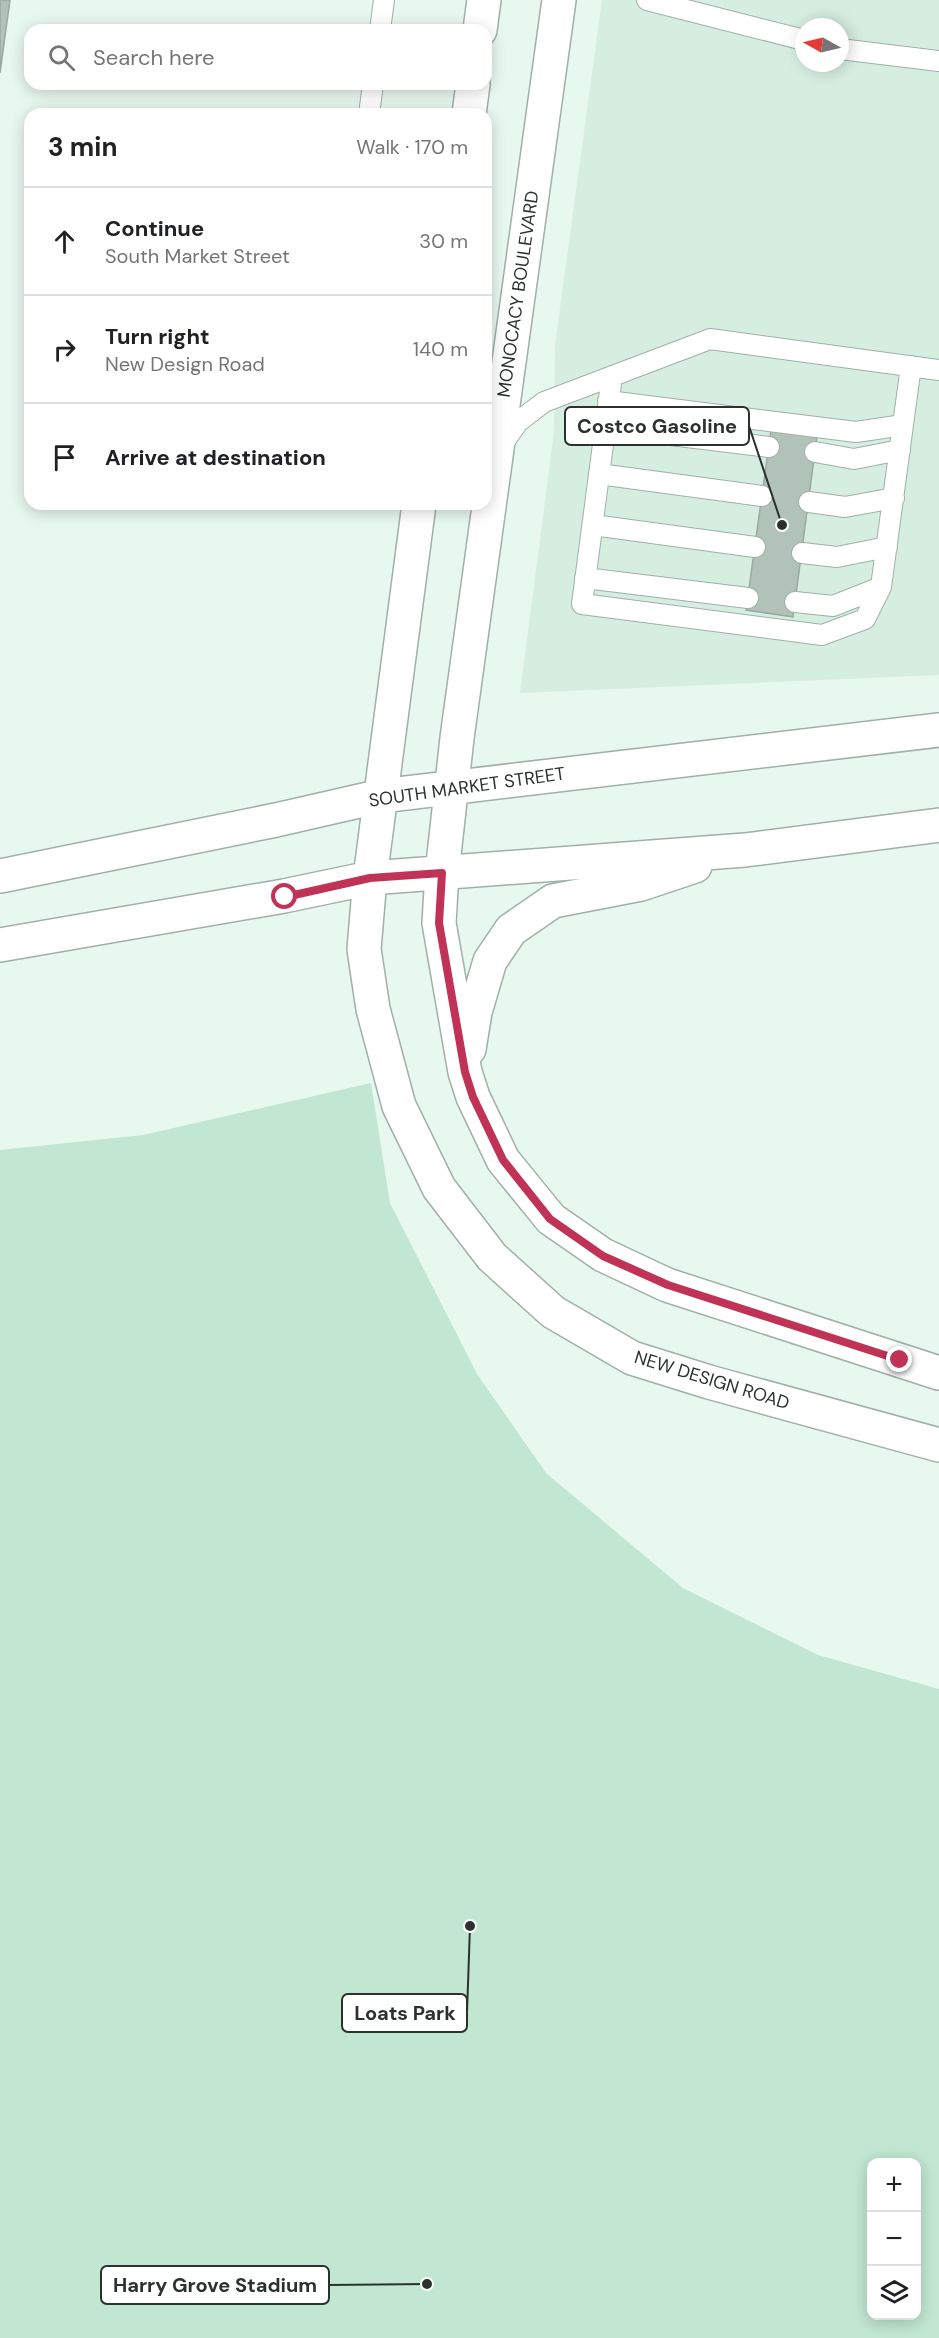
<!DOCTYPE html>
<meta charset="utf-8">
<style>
body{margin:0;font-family:"DM Sans",sans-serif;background:#f6f6f6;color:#202124}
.controls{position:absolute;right:18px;bottom:18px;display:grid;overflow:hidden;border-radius:12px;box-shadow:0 3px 15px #0003}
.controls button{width:54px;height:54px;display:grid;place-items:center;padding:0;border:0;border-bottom:2px solid #e0e0e0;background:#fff;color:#202124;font:30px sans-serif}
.compass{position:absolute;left:795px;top:18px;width:54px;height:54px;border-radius:50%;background:#fff;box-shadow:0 3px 15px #0003;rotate:278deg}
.stop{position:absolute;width:18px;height:18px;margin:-14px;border:4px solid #c13257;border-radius:50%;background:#fff}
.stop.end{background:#c13257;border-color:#fff;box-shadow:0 2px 6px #0008}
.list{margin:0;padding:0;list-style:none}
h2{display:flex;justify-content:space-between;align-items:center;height:78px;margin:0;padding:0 24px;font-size:26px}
h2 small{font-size:20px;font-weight:400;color:#757577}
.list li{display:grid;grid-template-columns:39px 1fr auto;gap:18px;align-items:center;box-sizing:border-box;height:108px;padding:0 24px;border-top:2px solid #e0e0e0}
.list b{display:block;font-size:22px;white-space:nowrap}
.list p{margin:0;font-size:20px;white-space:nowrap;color:#757577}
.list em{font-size:20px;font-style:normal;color:#757577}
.icon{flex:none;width:33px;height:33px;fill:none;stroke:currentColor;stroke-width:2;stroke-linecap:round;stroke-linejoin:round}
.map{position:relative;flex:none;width:939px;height:2338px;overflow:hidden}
.search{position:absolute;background:#fff;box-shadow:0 3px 15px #0003;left:24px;top:24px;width:468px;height:66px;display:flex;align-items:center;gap:15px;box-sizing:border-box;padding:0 21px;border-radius:18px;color:#757577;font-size:22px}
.panel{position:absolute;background:#fff;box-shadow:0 3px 15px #0003;left:24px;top:108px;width:468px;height:402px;border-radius:18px}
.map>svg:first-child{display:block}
</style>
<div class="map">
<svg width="939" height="2338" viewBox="0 0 939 2338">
<rect width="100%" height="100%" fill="#e7f8ee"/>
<path fill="#d5eee0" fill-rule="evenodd" d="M602,0H939V675L520,693L554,432L555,345ZM804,27H840V63H804Z"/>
<path fill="#c1e6d1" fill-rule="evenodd" d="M371,1083L390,1203L477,1374L546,1473L683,1588L818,1655L939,1689V2338H0V1150L143,1135ZM872,2162H916V2316H872Z"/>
<path fill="#b1c2b8" stroke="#99aaa0" stroke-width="1.5" d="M0,0H10L0,73Z
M771,430L817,436L793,617L746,610Z"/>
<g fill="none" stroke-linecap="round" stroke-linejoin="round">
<defs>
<path id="service" d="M647,0L804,40
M380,30L384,0
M840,49L939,61
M369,114L373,84
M612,376L582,604L822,635L865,619L881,587L911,366
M608,401L856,432L903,425
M605,427L769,447
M502,445L518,422L544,402L710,339L939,370
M815,452L854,459L900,450
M599,474L762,496
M809,502L845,507L894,498
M593,525L755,547
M802,553L837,557L887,547
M585,578L748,598
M795,602L833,606L881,587"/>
<path id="secondary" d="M559,0L457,738L442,873L439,923L465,1072L473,1097L503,1160L551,1219L603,1255L667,1285L939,1373
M480,30L484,0
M469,114L473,84
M419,504L370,878L364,949L373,1009L399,1106L439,1188L492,1257L553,1312L632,1358L709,1382L939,1445
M0,876L276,820L381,796L939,730
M0,945L284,896L370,878L745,850L939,825
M469,1049L475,1012L490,961L511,930L553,901L641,884L695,866"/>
</defs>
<use href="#service" stroke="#a0b0a7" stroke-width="22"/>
<use href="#secondary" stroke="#a0b0a7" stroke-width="36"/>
<use href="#service" stroke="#fff" stroke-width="20"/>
<use href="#secondary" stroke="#fff" stroke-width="33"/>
</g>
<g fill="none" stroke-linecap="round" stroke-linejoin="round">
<path stroke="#c13257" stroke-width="8" d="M285,897L370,878L442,873L439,923L465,1072L473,1097L503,1160L550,1219L603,1256L668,1285L900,1360"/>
</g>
<g text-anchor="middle" stroke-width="4.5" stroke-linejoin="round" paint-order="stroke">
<g font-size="18" fill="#2b322e" stroke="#fff">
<text transform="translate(518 294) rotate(-82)" y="6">MONOCACY BOULEVARD</text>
<text transform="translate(467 787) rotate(-8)" y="6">SOUTH MARKET STREET</text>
<text transform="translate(712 1380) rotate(17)" y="6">NEW DESIGN ROAD</text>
</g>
</g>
<path fill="none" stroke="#2b322e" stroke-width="2" d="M782 525L749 426M470 1926L467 2013M427 2284L329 2285"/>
<g fill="#2b322e" stroke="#fff" stroke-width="2">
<circle cx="782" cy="525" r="6"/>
<circle cx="470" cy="1926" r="6"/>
<circle cx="427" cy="2284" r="6"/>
</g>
<g fill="#fff" stroke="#2b322e" stroke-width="2">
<rect x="565" y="407" width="184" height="38" rx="6"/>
<rect x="342" y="1994" width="125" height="38" rx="6"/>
<rect x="101" y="2266" width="228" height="38" rx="6"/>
</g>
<g font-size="20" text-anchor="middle" font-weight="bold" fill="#2b322e">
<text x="657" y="433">Costco Gasoline</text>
<text x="405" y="2020">Loats Park</text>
<text x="215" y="2292">Harry Grove Stadium</text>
</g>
</svg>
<div class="controls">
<button>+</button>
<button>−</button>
<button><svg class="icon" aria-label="layers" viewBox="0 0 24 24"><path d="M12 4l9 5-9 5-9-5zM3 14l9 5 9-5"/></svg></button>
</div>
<svg class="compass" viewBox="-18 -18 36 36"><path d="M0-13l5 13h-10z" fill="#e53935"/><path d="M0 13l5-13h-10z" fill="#757577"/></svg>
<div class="stop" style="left:285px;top:897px"></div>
<div class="stop end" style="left:900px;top:1360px"></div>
<div class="search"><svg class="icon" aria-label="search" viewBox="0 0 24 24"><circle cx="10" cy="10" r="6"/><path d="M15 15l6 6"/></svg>Search here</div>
<section class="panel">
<h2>3 min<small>Walk · 170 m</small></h2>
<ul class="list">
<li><svg class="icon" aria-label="ahead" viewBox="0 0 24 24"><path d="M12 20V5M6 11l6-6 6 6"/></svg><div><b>Continue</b><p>South Market Street</p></div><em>30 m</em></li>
<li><svg class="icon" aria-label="right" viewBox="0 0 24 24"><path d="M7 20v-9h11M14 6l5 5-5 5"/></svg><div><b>Turn right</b><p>New Design Road</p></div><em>140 m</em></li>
<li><svg class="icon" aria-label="arrive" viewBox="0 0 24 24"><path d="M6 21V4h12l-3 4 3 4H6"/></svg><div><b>Arrive at destination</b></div></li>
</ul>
</section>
</div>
